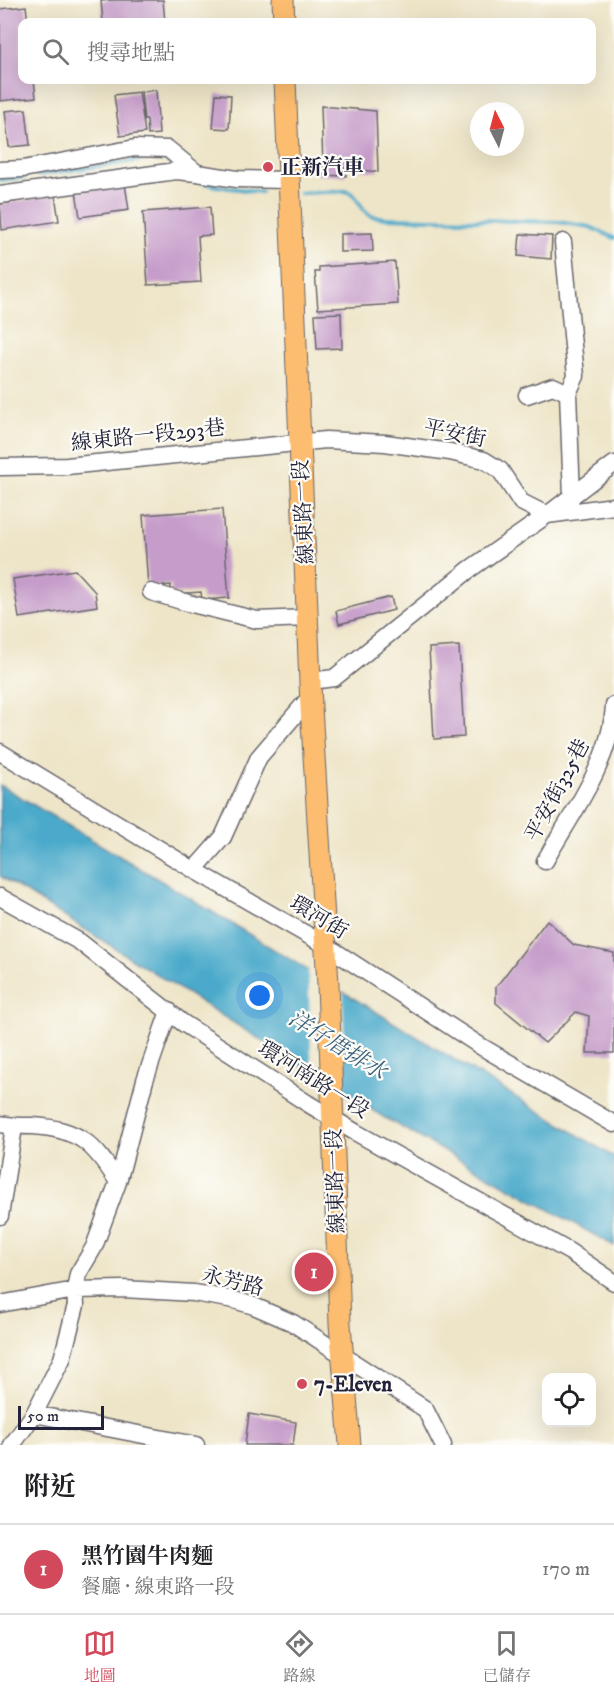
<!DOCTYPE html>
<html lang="zh-TW">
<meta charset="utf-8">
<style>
body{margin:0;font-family:"IM FELL DW Pica","Noto Serif TC",serif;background:#f2f2f2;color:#202124}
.controls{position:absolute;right:18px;bottom:18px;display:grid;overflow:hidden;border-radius:12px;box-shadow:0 6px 24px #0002}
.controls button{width:54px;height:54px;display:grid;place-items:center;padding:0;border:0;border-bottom:2px solid #e0e0e0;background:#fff;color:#202124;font:30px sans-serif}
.compass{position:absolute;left:470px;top:102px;width:54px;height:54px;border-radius:50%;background:#fff;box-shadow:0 6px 24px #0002;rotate:354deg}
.scale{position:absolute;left:18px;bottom:15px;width:86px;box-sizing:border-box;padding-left:6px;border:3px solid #22223b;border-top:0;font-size:16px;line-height:21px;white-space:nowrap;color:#22223b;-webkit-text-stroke:4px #fdfcf7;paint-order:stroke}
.you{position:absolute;left:260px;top:996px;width:21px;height:21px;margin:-15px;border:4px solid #fff;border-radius:50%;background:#1a73e8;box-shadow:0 0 0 9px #1a73e833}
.badge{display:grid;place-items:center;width:39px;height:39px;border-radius:50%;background:#d1495b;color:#fff;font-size:20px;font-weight:700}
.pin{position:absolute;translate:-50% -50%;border:3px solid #fff;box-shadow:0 2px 6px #0006}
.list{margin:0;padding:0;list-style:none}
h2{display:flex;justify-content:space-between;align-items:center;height:78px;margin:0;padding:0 24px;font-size:26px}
h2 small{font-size:20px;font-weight:400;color:#757577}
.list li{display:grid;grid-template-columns:39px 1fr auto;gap:18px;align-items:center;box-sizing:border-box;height:90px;padding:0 24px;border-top:2px solid #e0e0e0}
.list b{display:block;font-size:22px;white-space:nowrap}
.list p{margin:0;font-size:20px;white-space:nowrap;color:#757577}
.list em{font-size:20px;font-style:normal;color:#757577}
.icon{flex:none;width:33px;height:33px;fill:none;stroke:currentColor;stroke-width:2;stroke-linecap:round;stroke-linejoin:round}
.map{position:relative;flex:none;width:614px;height:1445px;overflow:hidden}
.search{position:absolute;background:#fff;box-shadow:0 6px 24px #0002;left:18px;right:18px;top:18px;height:66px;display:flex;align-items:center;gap:15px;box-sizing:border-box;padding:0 21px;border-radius:12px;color:#757577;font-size:22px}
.sheet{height:168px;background:#fff}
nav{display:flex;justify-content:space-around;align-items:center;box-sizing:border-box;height:84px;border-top:2px solid #e0e0e0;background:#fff;font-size:16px;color:#757577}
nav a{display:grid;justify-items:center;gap:3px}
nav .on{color:#d1495b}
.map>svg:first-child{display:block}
</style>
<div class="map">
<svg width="614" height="1445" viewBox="0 0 614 1445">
<rect width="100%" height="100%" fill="#fdfcf7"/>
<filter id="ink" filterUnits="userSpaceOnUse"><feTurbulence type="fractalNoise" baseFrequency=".0167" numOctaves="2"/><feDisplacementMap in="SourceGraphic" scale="12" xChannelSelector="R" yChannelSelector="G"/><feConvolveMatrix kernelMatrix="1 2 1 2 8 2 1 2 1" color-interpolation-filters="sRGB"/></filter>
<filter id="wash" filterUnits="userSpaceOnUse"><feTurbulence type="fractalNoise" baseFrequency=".008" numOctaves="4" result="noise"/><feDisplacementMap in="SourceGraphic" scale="24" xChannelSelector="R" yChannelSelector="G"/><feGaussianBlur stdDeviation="1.35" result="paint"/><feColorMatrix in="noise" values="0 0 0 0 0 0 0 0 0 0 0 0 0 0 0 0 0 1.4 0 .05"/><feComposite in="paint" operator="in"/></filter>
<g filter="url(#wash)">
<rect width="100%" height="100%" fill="#eee5c8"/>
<path fill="#4caacb" stroke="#376683" stroke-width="1.5" d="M0,785L183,894L614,1157V1246L385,1118L0,876Z"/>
<path fill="#eee5c8" d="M308,967L343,988L345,1096L312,1076Z"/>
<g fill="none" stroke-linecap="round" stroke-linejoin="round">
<path stroke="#4caacb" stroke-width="4" d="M37,175L162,157L173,165
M0,180L24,177
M203,182L216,186L261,192
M300,193L347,191L354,195L364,210L371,216L385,218L558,222L590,227L614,238"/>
</g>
<g id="blocks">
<path fill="#c69dca" d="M113,0H163L165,22H103L101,1Z
M26,6L28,22H22V80H34L36,97L0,101V9Z
M156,90L159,134L148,135L147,120H144L141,92Z
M139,92L145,133L120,136L114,95Z
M216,94L231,95L229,129L213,128Z
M321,106L376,111L378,172L345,168L346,176L317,175L316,166L323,167Z
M26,109L30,145L9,147L5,111Z
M125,184L129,210L80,217L76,191Z
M55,195L59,221L2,230L0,204Z
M210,207L212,235L198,236L201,282L148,285L143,212Z
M372,233L373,251L340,252V234Z
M520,234L552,236L551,259L518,256Z
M395,262L398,304L318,309L315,272H319V267Z
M341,313L342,348L317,349L315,314Z
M222,509L229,598L202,600L201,592L171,594V585L148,587L143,515Z
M75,570L95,592L97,606L19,618L13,579Z
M391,597L394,610L339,624L336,611Z
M459,646L464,737L434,739L429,648Z
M547,920L574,945L614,953V1053H587L589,1016L576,1012L545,1043L496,1003V987Z
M249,1414L296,1422L293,1445H245Z"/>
</g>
</g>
<g filter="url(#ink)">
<use href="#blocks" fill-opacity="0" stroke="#69666c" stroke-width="1.5"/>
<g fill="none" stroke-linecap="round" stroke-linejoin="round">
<defs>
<path id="minor" d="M0,170L23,169L135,148L168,149L197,173L237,179L289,180
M0,195L176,171L197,173
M563,242L576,376L568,393L572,497
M527,395L553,386L568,393
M0,467L67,466L326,440L385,443L450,452L484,460L500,470L521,502L547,515L614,506
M151,592L188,603L257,620L308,618
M311,681L334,678L470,569L547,515L614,464
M0,752L194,870L325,945L482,1047L614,1124
M545,861C572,813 611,762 614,705
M194,870L223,837L259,757L311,696
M0,897L80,942L183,1023L307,1103L355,1132L570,1252L614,1282
M0,1124C11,1126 21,1126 33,1126C80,1129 94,1144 118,1182
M0,1216L14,1127
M0,1304L75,1290L123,1289L194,1293L234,1300L254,1306L293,1323L425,1409L443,1445
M34,1414L196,1445
M12,1445L34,1414L62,1359L76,1305L75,1290L78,1274L94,1247L118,1182L145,1080L169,1011"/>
<path id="major" d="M283,0L284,22
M285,80L311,707L328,984L340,1324L350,1445"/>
</defs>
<use href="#minor" stroke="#69666c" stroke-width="19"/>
<use href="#major" stroke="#69666c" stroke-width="23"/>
<use href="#minor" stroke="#fff" stroke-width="16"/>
<use href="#major" stroke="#fcbd6f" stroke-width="21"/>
</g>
</g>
<g fill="#d1495b" stroke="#fdfcf7" stroke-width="2">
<circle cx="268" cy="167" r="6"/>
<circle cx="302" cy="1384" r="6"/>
</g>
<g text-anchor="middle" stroke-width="4.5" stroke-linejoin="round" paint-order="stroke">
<g font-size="21" font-weight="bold" fill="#22223b" stroke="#fdfcf7" text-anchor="start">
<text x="280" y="174">正新汽車</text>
<text x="314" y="1391">7-Eleven</text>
</g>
<g font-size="21" fill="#22223b" stroke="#fdfcf7">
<text transform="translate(455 433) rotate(12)" y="7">平安街</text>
<text transform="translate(148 435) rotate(-6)" y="7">線東路一段293巷</text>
<text transform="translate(303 512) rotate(-93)" y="7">線東路一段</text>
<text transform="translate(557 790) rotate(-62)" y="7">平安街325巷</text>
<text transform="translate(319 917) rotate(31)" y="7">環河街</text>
<text transform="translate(314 1079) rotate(32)" y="7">環河南路一段</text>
<text transform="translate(335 1181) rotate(-92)" y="7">線東路一段</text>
<text transform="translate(233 1281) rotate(14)" y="7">永芳路</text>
</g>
<g font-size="22" font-style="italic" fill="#355f7c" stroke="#fdfcf7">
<text transform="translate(338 1044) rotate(32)" y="8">洋仔厝排水</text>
</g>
</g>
</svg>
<div class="controls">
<button><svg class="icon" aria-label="locate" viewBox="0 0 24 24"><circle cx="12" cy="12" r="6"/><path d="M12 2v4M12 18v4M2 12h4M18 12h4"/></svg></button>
</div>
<svg class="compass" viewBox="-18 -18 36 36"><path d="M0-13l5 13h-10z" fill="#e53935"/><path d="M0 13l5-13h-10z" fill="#757577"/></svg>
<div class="scale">50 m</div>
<div class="you"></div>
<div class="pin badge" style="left:314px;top:1272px">1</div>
<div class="search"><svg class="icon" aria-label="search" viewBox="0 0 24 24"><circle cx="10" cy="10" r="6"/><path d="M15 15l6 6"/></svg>搜尋地點</div>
</div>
<section class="sheet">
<h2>附近<small></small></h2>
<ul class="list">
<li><span class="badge">1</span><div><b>黑竹園牛肉麵</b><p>餐廳 · 線東路一段</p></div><em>170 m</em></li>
</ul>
</section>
<nav>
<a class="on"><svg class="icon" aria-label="map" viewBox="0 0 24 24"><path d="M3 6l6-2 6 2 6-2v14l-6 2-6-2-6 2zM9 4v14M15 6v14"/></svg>地圖</a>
<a><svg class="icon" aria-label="directions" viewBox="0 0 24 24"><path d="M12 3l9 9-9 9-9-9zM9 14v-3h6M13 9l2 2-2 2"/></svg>路線</a>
<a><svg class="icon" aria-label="saved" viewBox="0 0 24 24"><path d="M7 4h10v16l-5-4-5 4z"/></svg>已儲存</a>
</nav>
